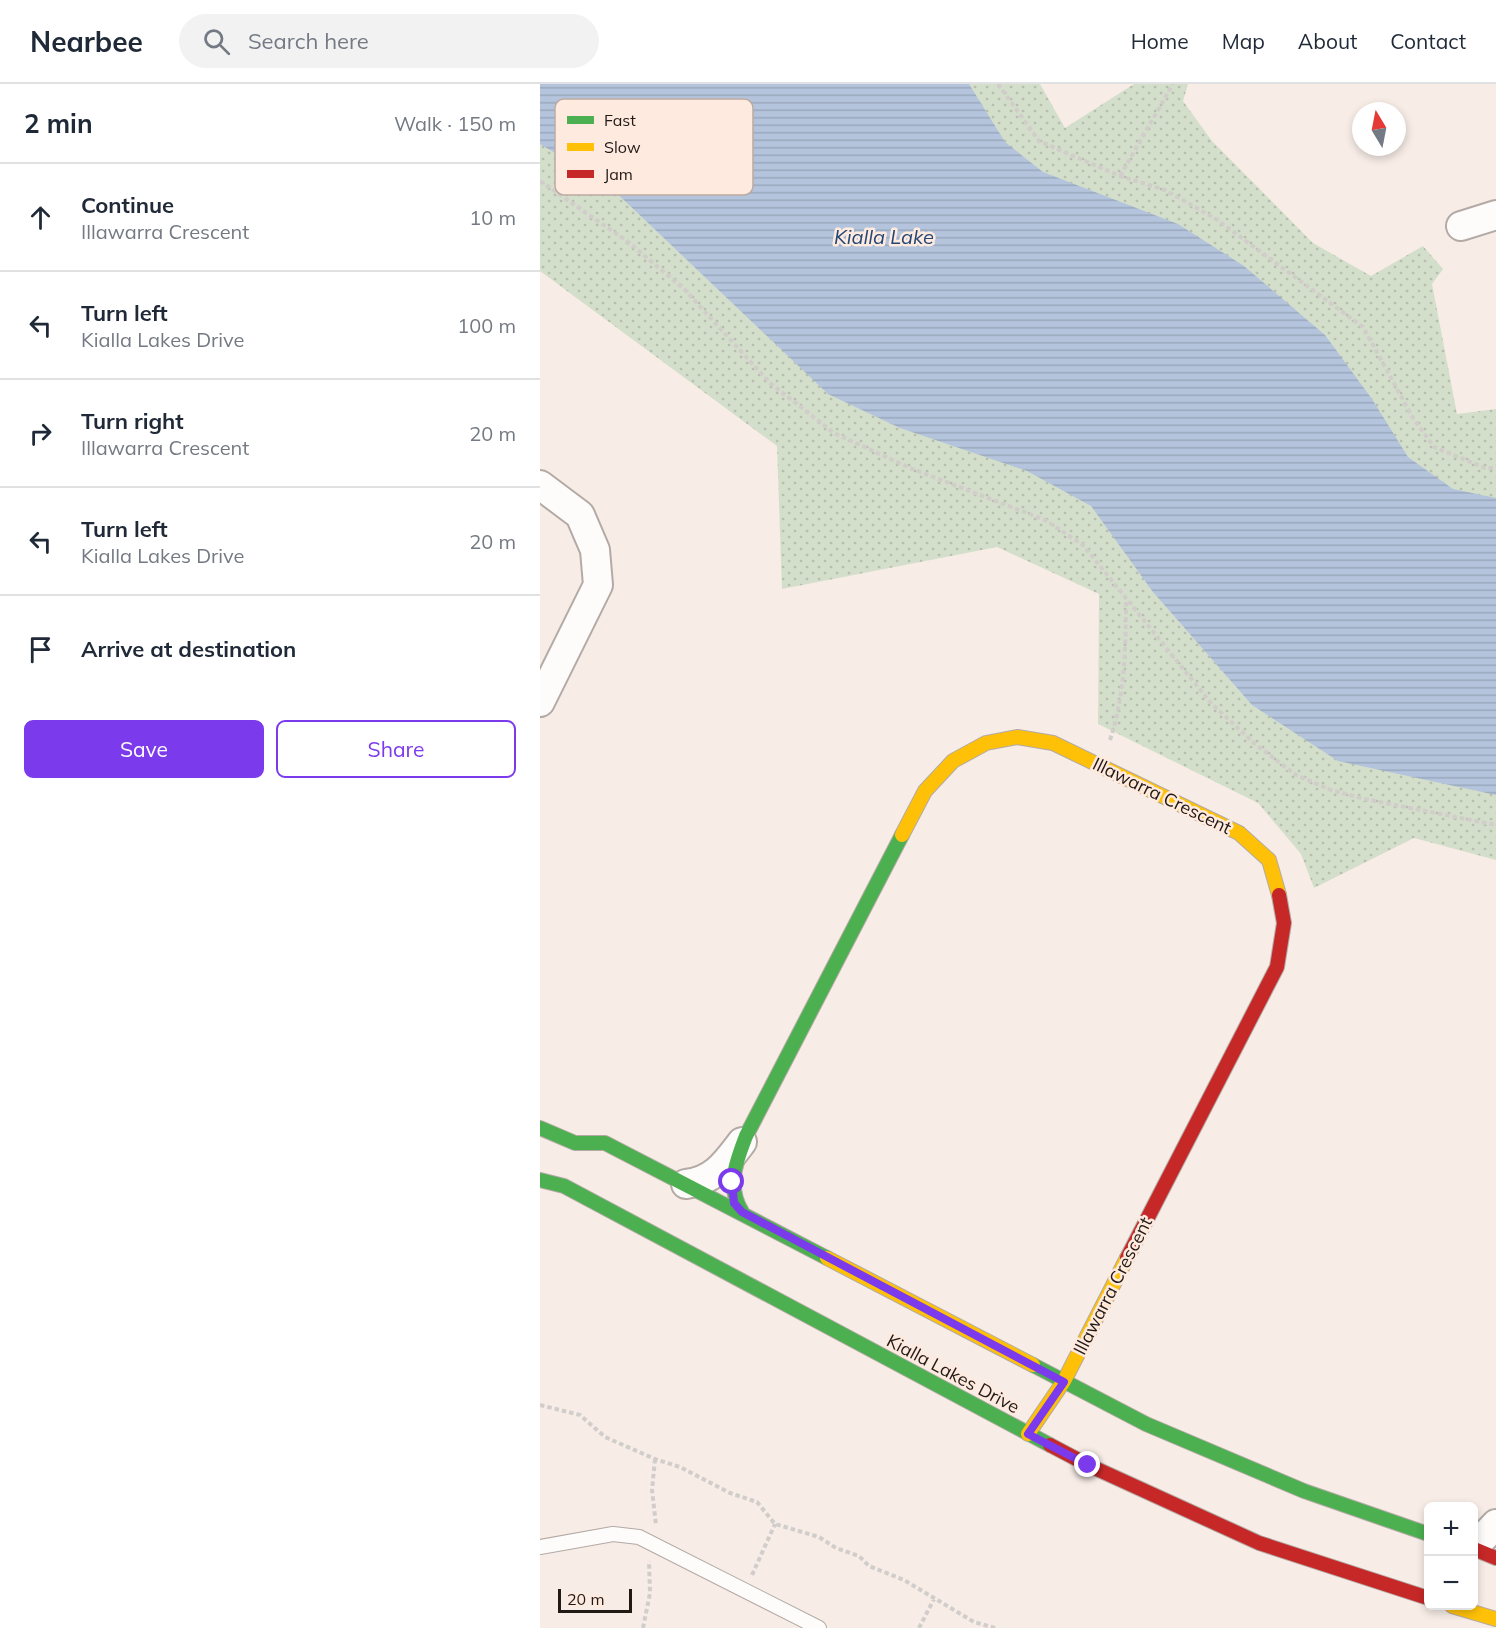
<!DOCTYPE html>
<meta charset="utf-8">
<style>
body{margin:0;font-family:Mulish,sans-serif;background:#f2f2f3;color:#1f2937}
.controls{position:absolute;right:18px;bottom:18px;display:grid;overflow:hidden;border-radius:9px;box-shadow:0 3px 9px #0003}
.controls button{width:54px;height:54px;display:grid;place-items:center;padding:0;border:0;border-bottom:2px solid #e0e1e3;background:#fff;color:#1f2937;font:30px sans-serif}
.compass{position:absolute;left:812px;top:18px;width:54px;height:54px;border-radius:50%;background:#fff;box-shadow:0 3px 9px #0003;rotate:350deg}
.scale{position:absolute;left:18px;bottom:15px;width:74px;box-sizing:border-box;padding-left:6px;border:3px solid #211914;border-top:0;font-size:16px;line-height:21px;white-space:nowrap;color:#211914;-webkit-text-stroke:4px #feeadf;paint-order:stroke}
.stop{position:absolute;width:18px;height:18px;margin:-14px;border:4px solid #7c3aed;border-radius:50%;background:#fff}
.stop.end{background:#7c3aed;border-color:#fff;box-shadow:0 2px 6px #0008}
.list{margin:0;padding:0;list-style:none}
h2{display:flex;justify-content:space-between;align-items:center;height:78px;margin:0;padding:0 24px;font-size:26px}
h2 small{font-size:20px;font-weight:400;color:#747a83}
.list li{display:grid;grid-template-columns:39px 1fr auto;gap:18px;align-items:center;box-sizing:border-box;height:108px;padding:0 24px;border-top:2px solid #e0e1e3}
.list b{display:block;font-size:22px;white-space:nowrap}
.list p{margin:0;font-size:20px;white-space:nowrap;color:#747a83}
.list em{font-size:20px;font-style:normal;color:#747a83}
.actions{display:flex;gap:12px;padding:18px 24px}
.actions a{flex:1;padding:14px 0;border:2px solid #7c3aed;border-radius:9px;text-align:center;font-size:21px;color:#7c3aed}
.actions .main{background:#7c3aed;color:#fff}
.icon{flex:none;width:33px;height:33px;fill:none;stroke:currentColor;stroke-width:2;stroke-linecap:round;stroke-linejoin:round}
.map{position:relative;flex:none;width:956px;height:1544px;overflow:hidden}
header{display:flex;align-items:center;gap:36px;box-sizing:border-box;height:84px;padding:0 30px;background:#fff;border-bottom:2px solid #e0e1e3}
header strong{font-size:28px}
nav{display:flex;gap:33px;margin-inline-start:auto;font-size:21px}
.search{width:420px;height:54px;background:#f2f2f3;display:flex;align-items:center;gap:15px;box-sizing:border-box;padding:0 21px;border-radius:33px;color:#747a83;font-size:22px}
main{display:flex}
aside{flex:1;background:#fff}
.map>svg:first-child{display:block}
</style>
<header>
<strong>Nearbee</strong>
<div class="search"><svg class="icon" aria-label="search" viewBox="0 0 24 24"><circle cx="10" cy="10" r="6"/><path d="M15 15l6 6"/></svg>Search here</div>
<nav><a>Home</a><a>Map</a><a>About</a><a>Contact</a></nav>
</header>
<main>
<aside>
<h2>2 min<small>Walk · 150 m</small></h2>
<ul class="list">
<li><svg class="icon" aria-label="ahead" viewBox="0 0 24 24"><path d="M12 20V5M6 11l6-6 6 6"/></svg><div><b>Continue</b><p>Illawarra Crescent</p></div><em>10 m</em></li>
<li><svg class="icon" aria-label="left" viewBox="0 0 24 24"><path d="M17 20v-9H6M10 6l-5 5 5 5"/></svg><div><b>Turn left</b><p>Kialla Lakes Drive</p></div><em>100 m</em></li>
<li><svg class="icon" aria-label="right" viewBox="0 0 24 24"><path d="M7 20v-9h11M14 6l5 5-5 5"/></svg><div><b>Turn right</b><p>Illawarra Crescent</p></div><em>20 m</em></li>
<li><svg class="icon" aria-label="left" viewBox="0 0 24 24"><path d="M17 20v-9H6M10 6l-5 5 5 5"/></svg><div><b>Turn left</b><p>Kialla Lakes Drive</p></div><em>20 m</em></li>
<li><svg class="icon" aria-label="arrive" viewBox="0 0 24 24"><path d="M6 21V4h12l-3 4 3 4H6"/></svg><div><b>Arrive at destination</b></div></li>
</ul>
<div class="actions"><a class="main">Save</a><a>Share</a></div>
</aside>
<div class="map">
<svg width="956" height="1544" viewBox="0 0 956 1544">
<defs>
<pattern id="park-dots" width="8" height="8" patternUnits="userSpaceOnUse" patternTransform="scale(1.5)"><rect width="8" height="8" fill="#d4dfcb"/><path d="M2 2h.1M6 6h.1" fill="none" stroke="#b6bfad" stroke-width="1.8" stroke-linecap="round"/></pattern>
<pattern id="water-rules" width="6" height="5" patternUnits="userSpaceOnUse" patternTransform="scale(1.5)"><rect width="6" height="5" fill="#b4c4dc"/><path d="M0 2.5h6" fill="none" stroke="#9aa8bc"/></pattern>
</defs>
<rect width="100%" height="100%" fill="#f7ece6"/>
<path fill="url(#park-dots)" d="M0,0H500L525,44L594,0H648L643,17L672,57L773,159L831,192L883,162L903,185L892,200L917,330L956,325V776L874,754L774,804L761,770L718,719L558,640L559,510L457,463L242,505L237,362L0,187Z"/>
<path fill="url(#water-rules)" d="M0,0H429L465,58L503,88L638,140L704,182L785,251L832,315L868,373L913,405L956,414V711L798,677L712,621L613,508L551,422L487,387L360,344L288,310L67,100L0,60Z"/>
<g fill="none" stroke-linecap="round" stroke-linejoin="round">
<defs>
<path id="lane" d="M0,1463L73,1450L99,1453L279,1544"/>
<path id="street" d="M921,142L956,131
M0,401L40,431L55,466L58,501L0,618
M146,1100C174,1097 186,1079 202,1058
M934,1458L941,1456L956,1440"/>
<path id="fast" d="M0,1044L35,1059H65L287,1174
M0,1096L24,1102L510,1361
M202,1128C186,1102 196,1078 206,1052L362,751
M493,1281L606,1340L764,1407L888,1450"/>
<path id="slow" d="M362,751L385,707L413,677L446,659L477,653L513,659L699,749L729,776L739,811
M287,1174L493,1281
M488,1350L524,1297L587,1174
M912,1522L956,1535"/>
<path id="jam" d="M587,1174L737,883L744,839L739,811
M510,1361L548,1381L719,1459L888,1514
M934,1465L956,1474"/>
</defs>
<use href="#lane" stroke="#b3aaa5" stroke-width="16"/>
<use href="#street" stroke="#b3aaa5" stroke-width="32"/>
<use href="#fast" stroke="#b3aaa5" stroke-width="16"/>
<use href="#slow" stroke="#b3aaa5" stroke-width="16"/>
<use href="#jam" stroke="#b3aaa5" stroke-width="16"/>
<path stroke="#d1cdca" stroke-width="4" stroke-dasharray="4.5 3" stroke-linecap="butt" d="M458,0L499,57L580,92L625,106L676,135L823,243L873,334L894,363L945,384H956
M580,92L633,0
M0,97L87,157L144,205L230,299L294,349L370,384L505,436L543,461L670,618L715,660L756,691L791,706L825,715L956,741
M570,656C585,611 586,562 586,515
M0,1321L40,1331L65,1353L115,1375L140,1383L190,1409L217,1418L235,1440L279,1453L296,1464L319,1472L329,1482L364,1496L434,1538L455,1544
M115,1375L112,1406L116,1441
M212,1491L235,1440
M103,1544L110,1509L109,1477
M379,1544L394,1515"/>
<use href="#lane" stroke="#fefcfb" stroke-width="14"/>
<use href="#street" stroke="#fefcfb" stroke-width="28"/>
<use href="#fast" stroke="#4caf50" stroke-width="14"/>
<use href="#slow" stroke="#ffc107" stroke-width="14"/>
<use href="#jam" stroke="#c62828" stroke-width="14"/>
</g>
<g fill="none" stroke-linecap="round" stroke-linejoin="round">
<path stroke="#7c3aed" stroke-width="8" d="M192,1098L194,1119L202,1128L524,1298L488,1350L548,1381"/>
</g>
<g text-anchor="middle" stroke-width="5" stroke-linejoin="round" paint-order="stroke">
<g font-size="18" fill="#211914" stroke="#feeadf">
<text transform="translate(622 712) rotate(26)" y="6">Illawarra Crescent</text>
<text transform="translate(573 1202) rotate(-63)" y="6">Illawarra Crescent</text>
<text transform="translate(413 1290) rotate(28)" y="6">Kialla Lakes Drive</text>
</g>
<g font-size="20" font-style="italic" fill="#214776" stroke="#feeadf">
<text x="344" y="160">Kialla Lake</text>
</g>
</g>
<rect x="15" y="15" width="198" height="96" rx="9" fill="#feeadf" stroke="#bcaba2" stroke-width="1.5"/>
<rect x="27" y="32" width="27" height="8" fill="#4caf50"/>
<rect x="27" y="59" width="27" height="8" fill="#ffc107"/>
<rect x="27" y="86" width="27" height="8" fill="#c62828"/>
<g font-size="16" fill="#211914">
<text x="64" y="42">Fast</text>
<text x="64" y="69">Slow</text>
<text x="64" y="96">Jam</text>
</g>
</svg>
<div class="controls">
<button>+</button>
<button>−</button>
</div>
<svg class="compass" viewBox="-18 -18 36 36"><path d="M0-13l5 13h-10z" fill="#e53935"/><path d="M0 13l5-13h-10z" fill="#747a83"/></svg>
<div class="scale">20 m</div>
<div class="stop" style="left:192px;top:1098px"></div>
<div class="stop end" style="left:548px;top:1381px"></div>
</div>
</main>
